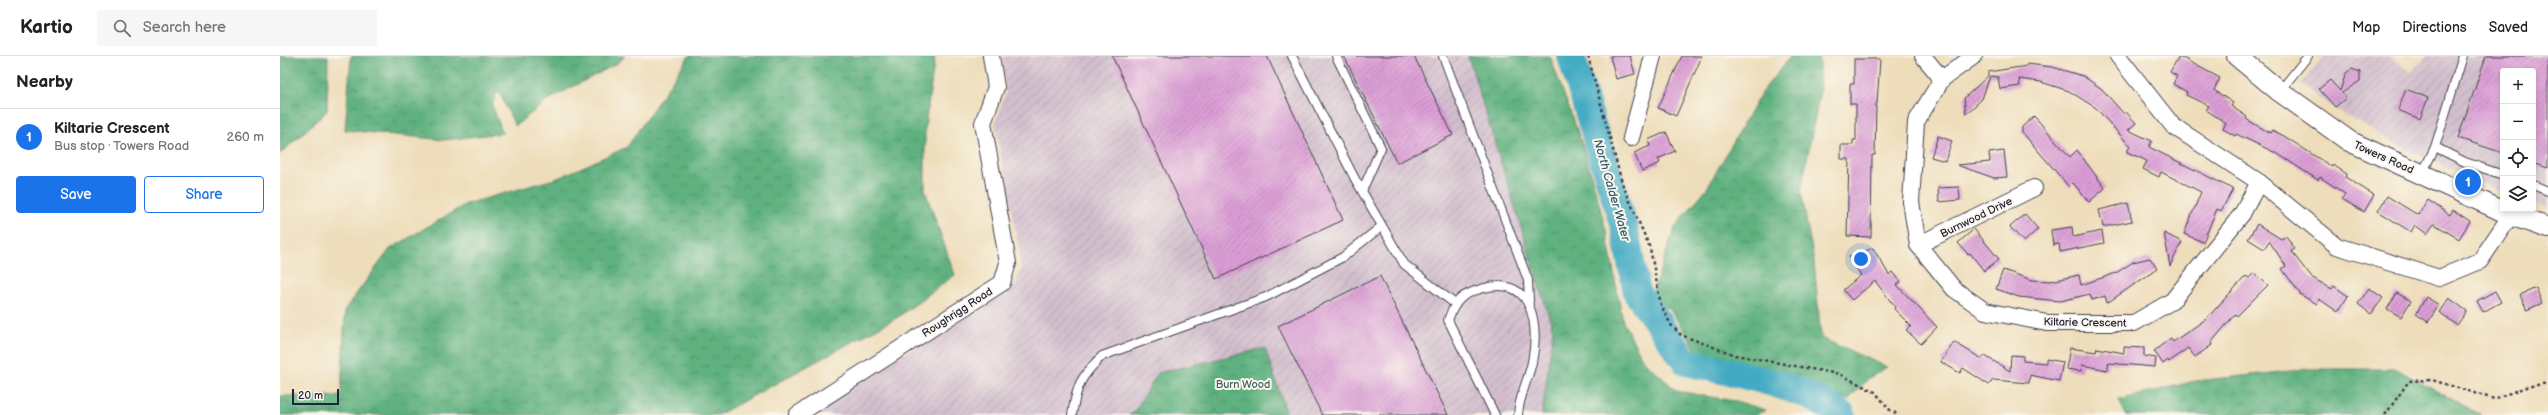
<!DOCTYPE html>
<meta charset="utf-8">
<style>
body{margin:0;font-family:"Balsamiq Sans",sans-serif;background:#f6f6f6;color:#222}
.controls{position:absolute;right:12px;top:12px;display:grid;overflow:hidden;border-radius:4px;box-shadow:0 2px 6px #0003}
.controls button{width:36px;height:36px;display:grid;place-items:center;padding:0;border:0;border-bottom:1px solid #e0e0e0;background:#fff;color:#222;font:20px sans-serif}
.scale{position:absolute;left:12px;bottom:10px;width:47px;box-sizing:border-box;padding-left:4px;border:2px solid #22223b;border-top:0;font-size:11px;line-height:14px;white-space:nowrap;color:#22223b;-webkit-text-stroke:3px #fbf7ec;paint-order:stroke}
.you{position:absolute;left:1581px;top:203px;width:14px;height:14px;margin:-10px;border:3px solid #fff;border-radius:50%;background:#1a73e8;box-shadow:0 0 0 6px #1a73e833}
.badge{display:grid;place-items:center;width:26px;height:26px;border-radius:50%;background:#1a73e8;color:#fff;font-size:13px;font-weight:700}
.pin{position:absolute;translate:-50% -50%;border:2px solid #fff;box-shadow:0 1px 4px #0006}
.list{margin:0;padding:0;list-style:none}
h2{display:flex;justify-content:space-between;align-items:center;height:52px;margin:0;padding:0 16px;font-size:17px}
h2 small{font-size:13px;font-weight:400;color:#767676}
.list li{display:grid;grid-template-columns:26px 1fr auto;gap:12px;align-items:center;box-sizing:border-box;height:56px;padding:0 16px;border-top:1px solid #e0e0e0}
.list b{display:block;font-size:15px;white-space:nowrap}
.list p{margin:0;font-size:13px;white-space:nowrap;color:#767676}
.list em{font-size:13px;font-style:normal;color:#767676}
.actions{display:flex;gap:8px;padding:12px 16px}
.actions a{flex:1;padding:9px 0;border:1px solid #1a73e8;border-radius:4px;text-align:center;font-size:14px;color:#1a73e8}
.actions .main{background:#1a73e8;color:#fff}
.icon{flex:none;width:22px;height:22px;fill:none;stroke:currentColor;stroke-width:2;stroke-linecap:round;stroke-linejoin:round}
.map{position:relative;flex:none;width:2268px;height:359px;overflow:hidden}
header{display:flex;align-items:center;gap:24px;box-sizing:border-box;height:56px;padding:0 20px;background:#fff;border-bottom:1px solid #e0e0e0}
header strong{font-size:19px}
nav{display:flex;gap:22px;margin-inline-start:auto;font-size:14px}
.search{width:280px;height:36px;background:#f6f6f6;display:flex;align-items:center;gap:10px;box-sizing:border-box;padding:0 14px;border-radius:4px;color:#767676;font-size:15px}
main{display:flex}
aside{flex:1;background:#fff}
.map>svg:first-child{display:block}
</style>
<header>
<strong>Kartio</strong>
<div class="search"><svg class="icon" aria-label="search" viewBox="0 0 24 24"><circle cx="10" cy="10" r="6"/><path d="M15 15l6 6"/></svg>Search here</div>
<nav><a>Map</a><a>Directions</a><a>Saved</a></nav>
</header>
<main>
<aside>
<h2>Nearby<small></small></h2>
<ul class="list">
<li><span class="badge">1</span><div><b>Kiltarie Crescent</b><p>Bus stop · Towers Road</p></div><em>260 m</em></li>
</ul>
<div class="actions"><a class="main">Save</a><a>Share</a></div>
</aside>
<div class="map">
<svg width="2268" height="359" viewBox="0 0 2268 359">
<defs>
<pattern id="industrial-furrows" width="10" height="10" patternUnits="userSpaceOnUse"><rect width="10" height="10" fill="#d1bdcc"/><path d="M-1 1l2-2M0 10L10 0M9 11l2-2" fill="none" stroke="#b3a2b0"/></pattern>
<pattern id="forest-crowns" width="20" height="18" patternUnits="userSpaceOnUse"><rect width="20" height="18" fill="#5fb17f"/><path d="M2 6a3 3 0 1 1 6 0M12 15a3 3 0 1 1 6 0" fill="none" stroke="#4e9069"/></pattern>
<pattern id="building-hatch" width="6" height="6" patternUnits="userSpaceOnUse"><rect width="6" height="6" fill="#db9ed6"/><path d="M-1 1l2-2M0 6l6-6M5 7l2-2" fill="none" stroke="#b180af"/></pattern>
</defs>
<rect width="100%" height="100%" fill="#fbf7ec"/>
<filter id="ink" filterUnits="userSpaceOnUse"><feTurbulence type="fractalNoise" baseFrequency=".025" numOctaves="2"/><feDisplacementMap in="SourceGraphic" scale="8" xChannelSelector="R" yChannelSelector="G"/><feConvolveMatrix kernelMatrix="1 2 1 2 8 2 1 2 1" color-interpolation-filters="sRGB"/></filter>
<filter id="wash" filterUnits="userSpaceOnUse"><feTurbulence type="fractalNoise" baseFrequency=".012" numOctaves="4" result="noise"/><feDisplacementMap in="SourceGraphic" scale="16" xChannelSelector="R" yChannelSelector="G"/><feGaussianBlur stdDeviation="0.9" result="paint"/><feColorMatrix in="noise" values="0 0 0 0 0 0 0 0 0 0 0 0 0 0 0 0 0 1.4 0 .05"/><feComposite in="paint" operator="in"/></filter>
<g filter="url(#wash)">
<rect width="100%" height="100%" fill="#eeddba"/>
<path fill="url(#industrial-furrows)" d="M722,0H1188L1273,274L1334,359H522L725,237L736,227L741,214L740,197L715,68L726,36Z
M2044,0H2110L2132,17L2146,0H2268V152L2253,147V15H2223V136L2128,94L2056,54L2021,28Z"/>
<path fill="url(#forest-crowns)" stroke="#406a5d" d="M0,0H48L47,55L0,98Z
M71,0H345L336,8L268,44L235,70L218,34L212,49L223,77L164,84L65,74Z
M409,0H655L645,71V134L675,219L618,261L438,359H0V340H61L65,253L110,193L186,148L278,122L347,91Z
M1188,0H1270L1305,96L1326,174L1343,266L1363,304L1397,335L1455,345L1486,354L1475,359H1262L1273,274Z
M1511,0H1539L1540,35L1521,135L1534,205L1541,282L1607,311L1589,322L1568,344L1489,316L1421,302L1389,252L1369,246L1395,171L1427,132L1481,37Z
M985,292L1007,359H849L854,356L878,317Z
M2028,313H2116L2201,359H1846L1839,344L1915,325Z"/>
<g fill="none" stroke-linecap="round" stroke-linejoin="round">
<path stroke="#43abc3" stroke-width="28" d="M1291,0L1344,171L1357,237L1406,306C1454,317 1523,329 1562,359"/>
</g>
<g id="blocks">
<path fill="url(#building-hatch)" d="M832,0H987L1063,164L936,223Z
M1064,0H1134L1173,79L1117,107Z
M1330,0H1350L1355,18L1336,23Z
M1402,0H1422L1396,60L1378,52Z
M1899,0L1940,22L1934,34L1953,47L1951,50L1967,61L1966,63L1990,77L1992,74L2004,80L2052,111L2053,109L2067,118L2065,121L2094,139L2084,156L2062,143L2065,138L2040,121L2038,124L1998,98L1956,78L1955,80L1943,73L1946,67L1926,54L1929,50L1906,39L1907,36L1893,28L1897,20L1890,16Z
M2206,0H2268V112L2253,107V15H2223V97L2178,82Z
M1574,3H1600L1597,48H1596L1595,99H1592L1591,181L1567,180L1569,103H1561V89H1573V84H1576V48H1570V28H1574Z
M1747,8L1772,11L1803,20L1822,33L1844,58L1846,56L1856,67L1848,74L1872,85L1869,91L1953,133L1941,155L1937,153L1923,186L1904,178L1921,136L1881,116L1879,121L1863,113L1867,105L1847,96L1850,90L1816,52L1789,35L1761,26L1739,23L1740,30L1720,33L1718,21L1710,20L1702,43L1686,58L1684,42L1708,20V16L1747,10Z
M2072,13L2080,16V25L2062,37L2066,42L2055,51L2039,33L2050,24L2060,35L2066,17Z
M2126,33L2148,42L2140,63L2118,54Z
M1754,60L1790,101L1797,94L1825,132L1809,146L1793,127L1789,131L1742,76V71Z
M1386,76L1395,95L1378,103L1380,107L1362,115L1354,97L1370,90L1368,84Z
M1658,80L1672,85L1665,105L1651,101Z
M1724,95L1727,121L1714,122L1677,109L1710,106L1709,97Z
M1679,131L1680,144L1659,146L1658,132Z
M2107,140L2138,159L2148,144L2170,159L2173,154L2190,165L2179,183L2154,168L2147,178L2135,169L2131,176L2098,155Z
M1848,147L1852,165L1823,171L1819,154Z
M1745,158L1758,173L1744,186L1730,171Z
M1977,168L2001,183L2006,180L2015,193L2011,195L2031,221L2052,233L2054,230L2068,240L2058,256L2039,243L2037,248L2021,239L2002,213L2006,210L1989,185L1984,193L1968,183Z
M1792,171L1793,181L1822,175L1824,187L1780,196L1779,188L1773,189L1771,174Z
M1694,173L1719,203L1704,215L1690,197L1688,198L1678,187Z
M1884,177L1902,186L1890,210Z
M1593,192L1609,219L1613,216L1621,226L1617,229L1657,271L1641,288L1626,274L1631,270L1614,253L1615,251L1595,225L1572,244L1563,234L1581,219L1569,201Z
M1870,202L1877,213L1827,247L1825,240L1812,244L1810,238L1780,245L1739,241L1716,233L1723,214L1752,224L1771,225L1799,219L1801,229L1836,217L1853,206Z
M1974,217L1988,229L1957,260L1955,258L1931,287L1932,289L1915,301L1908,292L1889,306L1888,304L1883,308L1874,295L1891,282L1893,286L1926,263L1966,220L1969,222Z
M1100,220L1168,359H1042L998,270Z
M2089,232L2103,242L2091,258L2078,248Z
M2256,232L2262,247L2247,254L2240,239Z
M2215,235L2221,246L2203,256L2197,245Z
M2117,237L2131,245L2121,261L2107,253Z
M2146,241L2159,249L2148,266L2136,258Z
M2169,242L2187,255L2177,269L2159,256Z
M1674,286L1702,303L1705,300L1730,315L1731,299L1743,300V305L1766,307V303L1783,306L1779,325L1750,319L1749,327L1713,324L1709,329L1683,312L1680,317L1661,306Z
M1844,291L1864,292V300L1876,302L1875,311L1828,307L1827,314L1802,309L1801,315L1786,313L1790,292L1816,296L1817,292L1844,297Z"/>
</g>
</g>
<g filter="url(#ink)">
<use href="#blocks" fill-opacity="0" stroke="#413e4e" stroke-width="1"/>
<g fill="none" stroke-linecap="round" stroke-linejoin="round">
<defs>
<path id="service" d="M1012,0L1075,123L1124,208L1175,248
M1056,0L1101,92L1082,135
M1163,0L1248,224L1249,245
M2183,0L2155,91L2185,106L2223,119
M2000,35L2028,0
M2142,118L2155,91
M2253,129L2268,135
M792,359C797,328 800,322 822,300L986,241L1063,201L1102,170
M1215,359L1168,264C1176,243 1182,238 1204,232C1254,219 1259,270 1252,306C1248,325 1239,340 1238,359"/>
<path id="minor" d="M1643,0L1662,23
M1694,0L1662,23L1636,66L1631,146L1638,189L1674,233L1705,255L1767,267H1854L1892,245L1962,158L1979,126
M1838,0L1893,70L1979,126L2057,190L2159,222L2200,205L2231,159
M1351,82L1373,0
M1638,189L1754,132
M517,359L722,227L728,207L703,67L716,31L711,0"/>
<path id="tertiary" d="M1957,0L1999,35L2069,85L2231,159L2268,172"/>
</defs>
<use href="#service" stroke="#413e4e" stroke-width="10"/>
<use href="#minor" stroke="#413e4e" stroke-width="18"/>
<use href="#tertiary" stroke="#413e4e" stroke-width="22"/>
<path stroke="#413e4e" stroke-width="2.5" stroke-dasharray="3 3" stroke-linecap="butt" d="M1308,0L1342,127L1370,192L1381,249L1391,269L1401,279L1455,299L1559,318L1595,336L1610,354L1619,359
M2105,359L2129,325L2152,324L2214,343L2246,331L2268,327"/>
<use href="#service" stroke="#fff" stroke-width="8"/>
<use href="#minor" stroke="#fff" stroke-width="16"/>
<use href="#tertiary" stroke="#fff" stroke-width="20"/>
</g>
</g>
<g text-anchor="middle" stroke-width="4" stroke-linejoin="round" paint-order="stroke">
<g font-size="11" fill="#22223b" stroke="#fbf7ec">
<text transform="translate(2104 101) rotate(24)" y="4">Towers Road</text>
<text transform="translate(1696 161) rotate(-26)" y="4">Burnwood Drive</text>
<text transform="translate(677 256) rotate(-33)" y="4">Roughrigg Road</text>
<text transform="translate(1805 266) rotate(1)" y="4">Kiltarie Crescent</text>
</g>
<g font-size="11" fill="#3f5e5b" stroke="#fbf7ec">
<text x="963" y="332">Burn Wood</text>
</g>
<g font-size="12" font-style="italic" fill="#2f5971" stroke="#fbf7ec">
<text transform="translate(1332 134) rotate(74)" y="4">North Calder Water</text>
</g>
</g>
</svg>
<div class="controls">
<button>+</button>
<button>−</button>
<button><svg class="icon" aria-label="locate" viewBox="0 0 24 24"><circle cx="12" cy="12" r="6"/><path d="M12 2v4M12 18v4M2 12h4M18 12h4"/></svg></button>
<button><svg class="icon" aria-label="layers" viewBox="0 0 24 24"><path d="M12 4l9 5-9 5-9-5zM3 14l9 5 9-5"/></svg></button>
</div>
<div class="scale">20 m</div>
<div class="you"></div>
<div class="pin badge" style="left:2188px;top:126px">1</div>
</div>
</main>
